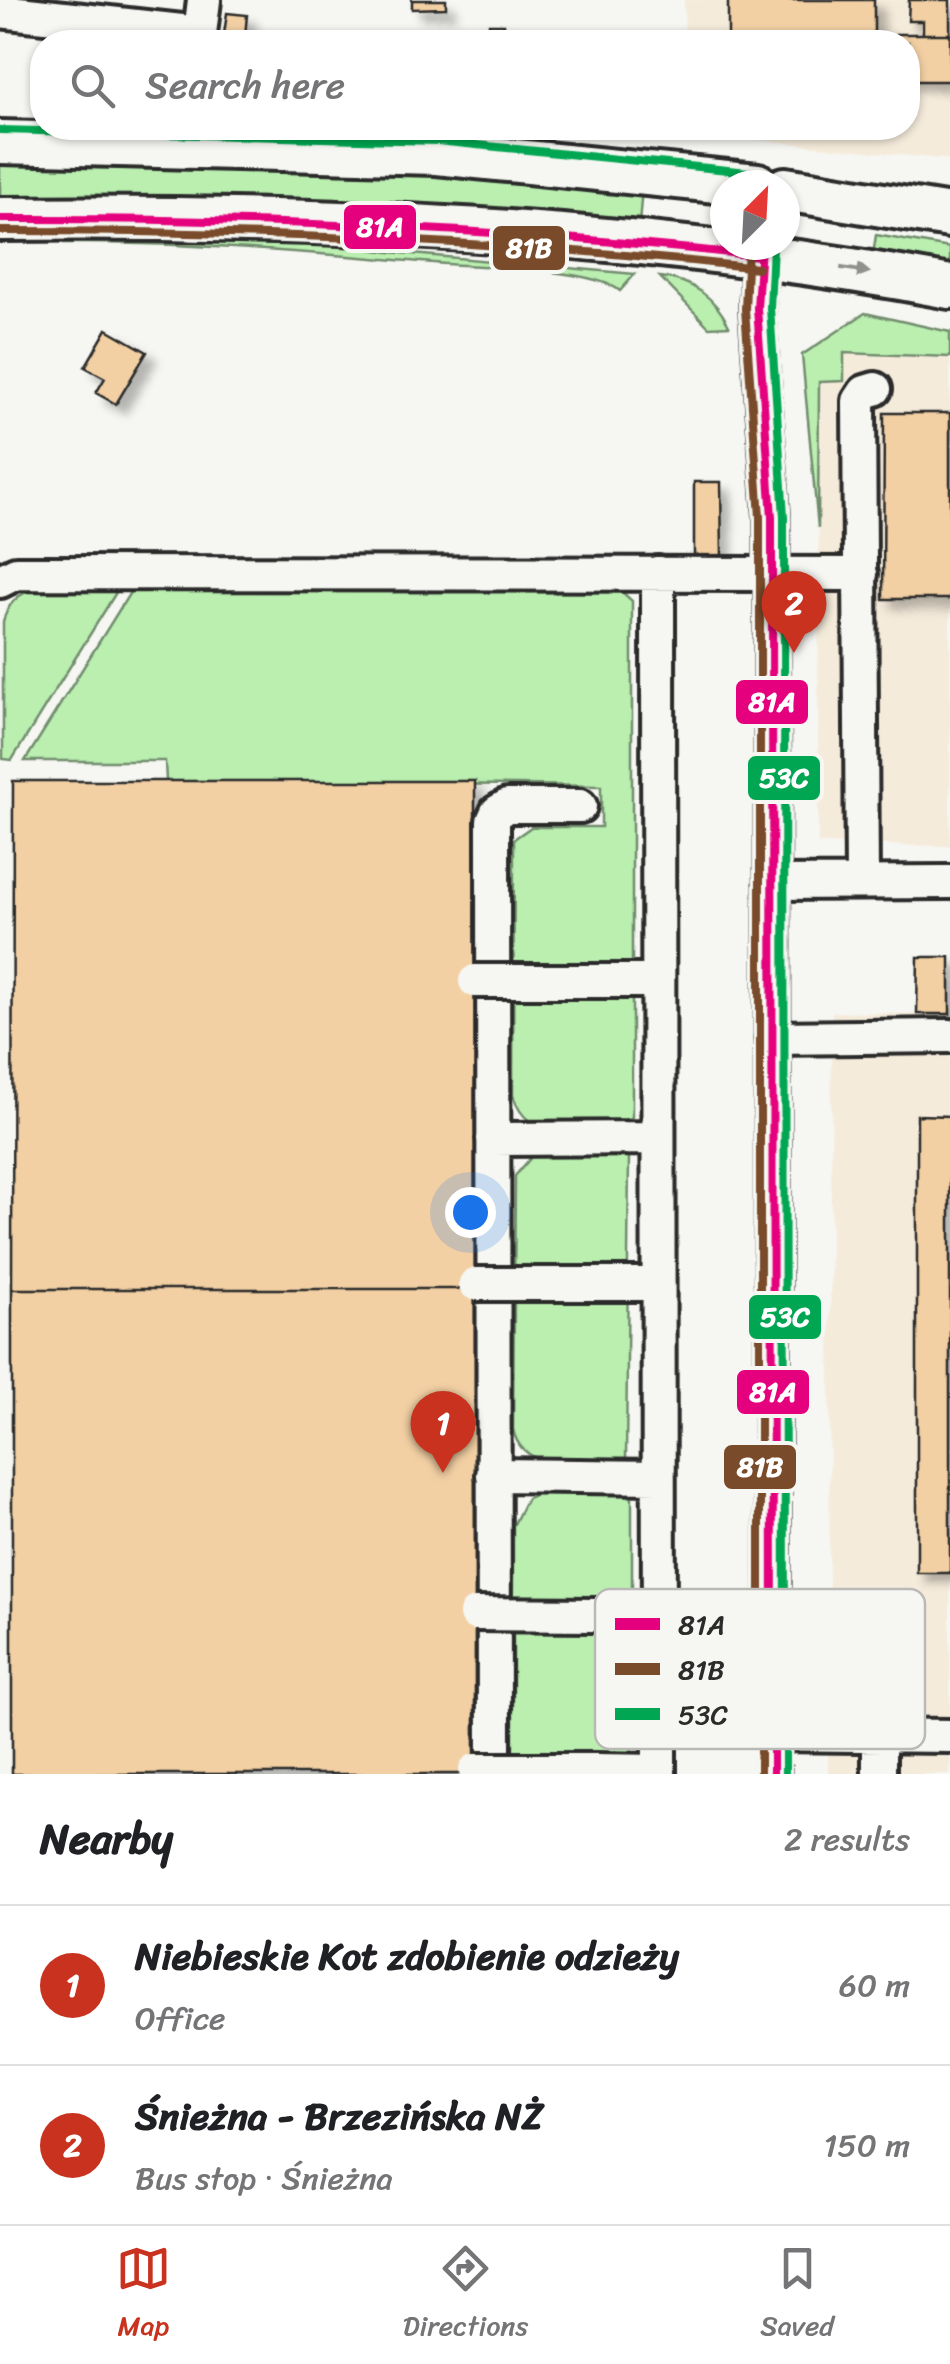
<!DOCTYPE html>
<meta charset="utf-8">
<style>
body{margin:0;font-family:Sriracha,sans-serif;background:#f6f6f6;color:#202124}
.compass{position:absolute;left:710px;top:170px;width:90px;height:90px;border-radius:50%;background:#fff;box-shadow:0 2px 8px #0004;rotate:24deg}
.you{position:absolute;left:470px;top:1212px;width:35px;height:35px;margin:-25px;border:8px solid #fff;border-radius:50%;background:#1a73e8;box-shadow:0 0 0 15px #1a73e833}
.badge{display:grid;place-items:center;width:65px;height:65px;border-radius:50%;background:#c8321e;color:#fff;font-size:32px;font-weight:700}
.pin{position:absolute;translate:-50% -82px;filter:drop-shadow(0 2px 5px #0008)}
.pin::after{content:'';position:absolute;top:52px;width:35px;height:30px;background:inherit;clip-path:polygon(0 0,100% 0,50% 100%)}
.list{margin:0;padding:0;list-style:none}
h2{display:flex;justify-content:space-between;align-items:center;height:130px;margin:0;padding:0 40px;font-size:42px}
h2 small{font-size:32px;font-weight:400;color:#757577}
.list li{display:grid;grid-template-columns:65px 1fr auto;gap:30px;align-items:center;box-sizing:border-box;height:160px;padding:0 40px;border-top:2px solid #e0e0e0}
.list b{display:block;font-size:38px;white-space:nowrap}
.list p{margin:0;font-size:32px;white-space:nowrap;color:#757577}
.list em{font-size:32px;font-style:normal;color:#757577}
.icon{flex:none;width:55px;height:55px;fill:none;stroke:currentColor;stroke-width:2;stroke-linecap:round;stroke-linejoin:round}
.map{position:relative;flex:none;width:950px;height:1774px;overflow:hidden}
.search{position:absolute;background:#fff;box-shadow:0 2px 8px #0004;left:30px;right:30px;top:30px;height:110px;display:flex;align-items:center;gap:25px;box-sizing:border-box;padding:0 35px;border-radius:40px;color:#757577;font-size:38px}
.sheet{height:450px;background:#fff}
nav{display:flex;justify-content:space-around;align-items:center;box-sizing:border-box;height:140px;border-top:2px solid #e0e0e0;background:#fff;font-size:28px;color:#757577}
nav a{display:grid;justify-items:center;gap:5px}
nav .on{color:#c8321e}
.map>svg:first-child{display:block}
</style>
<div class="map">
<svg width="950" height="1774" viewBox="0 0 950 1774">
<defs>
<filter id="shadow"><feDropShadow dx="9" dy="9" stdDeviation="5" flood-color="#0004"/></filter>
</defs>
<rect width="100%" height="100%" fill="#f6f6f2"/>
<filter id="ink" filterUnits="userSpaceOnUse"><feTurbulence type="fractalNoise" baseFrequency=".01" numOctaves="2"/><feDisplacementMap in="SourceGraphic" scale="20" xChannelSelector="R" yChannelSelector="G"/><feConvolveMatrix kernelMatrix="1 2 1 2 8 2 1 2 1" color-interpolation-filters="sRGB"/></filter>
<g filter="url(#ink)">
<path fill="#f5ebdb" d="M684,0H950V160L685,132V128H908V42H685Z
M844,353L950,357V846L818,844L819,382Z
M918,957H950V1774H828L832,1012L917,1014Z"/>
<path fill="#baefb0" stroke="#728d6e" stroke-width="2.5" d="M0,165L434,172L642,188L639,224L0,200Z
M876,235L950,248V269L873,255Z
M64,236H271L390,252L635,274L620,291C595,269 485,267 447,264C319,254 193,242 64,243Z
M660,277C691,280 715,297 729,326L709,327Z
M865,313L950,332V357L844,353V381L819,382L818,528L802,355Z
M120,586L12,760L3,759V622C14,572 80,586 120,586Z
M134,586L620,590L632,601V1117C618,1127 545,1131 530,1121C521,1115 516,1105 513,1095L514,839L531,827H601V786L166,781L165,761H25Z
M622,1153L629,1157L626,1460C589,1461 522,1477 513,1429L515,1176L534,1154Z
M548,1489L620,1491L632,1498V1760L513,1756V1526L527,1498Z"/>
<path fill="#f3d0a4" stroke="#2b2b2b" stroke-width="2.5" filter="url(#shadow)" d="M412,0H446V8L412,9Z
M728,0H874V42H728Z
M909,0H950V34H923V21H908Z
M227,13L247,15L245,36L224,34Z
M489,24H504V42H489Z
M896,34H950V81H908V42H896Z
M107,329L147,352L116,404L96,393L105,378L85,367Z
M884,413H950V599H883Z
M694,482H721L722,558L694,557Z
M13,781H475V1289H12Z
M918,957H950V1014H917Z
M917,1115L950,1116V1573H917Z
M12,1289H475V1774H12Z"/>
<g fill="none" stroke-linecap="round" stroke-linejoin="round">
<defs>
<path id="minor" d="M0,11L200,33
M199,42L204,0
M761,245L757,308L772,517L773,1774
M658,573L659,1774
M0,581L16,573L861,574
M862,882L859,401L865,392L875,389
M772,883L950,882
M594,981H658
M772,1038L950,1036
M493,1139L658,1138
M594,1284H658
M493,1475L658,1477
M595,1615L658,1614
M773,1734L950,1736
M595,1770L659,1771
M494,1774L493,821L497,812L507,806H580
M879,1774V1735"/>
<path id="major" d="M0,142L437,153L757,185
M785,189L950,216
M0,219C319,216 636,228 950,287"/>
</defs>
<use href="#minor" stroke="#2b2b2b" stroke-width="40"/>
<use href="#major" stroke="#2b2b2b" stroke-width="50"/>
<use href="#minor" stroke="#f6f6f2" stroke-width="32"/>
<use href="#major" stroke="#f6f6f2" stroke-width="42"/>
<defs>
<path id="minor-bridge" d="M475,981H594
M475,1284H594
M475,1614L595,1615
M475,1770H595"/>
</defs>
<use href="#minor-bridge" stroke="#2b2b2b" stroke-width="40" stroke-linecap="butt"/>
<use href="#minor-bridge" stroke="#f6f6f2" stroke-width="32"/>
<defs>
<path id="bus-1" d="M0,219C254,218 506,228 759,256
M761,245L757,308L772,517L773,1774"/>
<path id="bus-2" d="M0,231C254,231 505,240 758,268
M748,245L745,309L760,517V1774"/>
<path id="bus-3" d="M0,130L437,141L758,173
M773,246L770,308L784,517L785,1774"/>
</defs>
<use href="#bus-1" stroke="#f6f6f2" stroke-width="15"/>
<use href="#bus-2" stroke="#f6f6f2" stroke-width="15"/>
<use href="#bus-3" stroke="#f6f6f2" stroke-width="15"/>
<use href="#bus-1" stroke="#e5007d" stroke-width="8"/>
<use href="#bus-2" stroke="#7a4b2a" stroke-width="8"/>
<use href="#bus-3" stroke="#00a651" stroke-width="8"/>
</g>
<defs><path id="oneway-solid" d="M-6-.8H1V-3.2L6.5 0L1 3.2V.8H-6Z" transform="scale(2.5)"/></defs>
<use fill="#90908e" href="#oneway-solid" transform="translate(855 270) rotate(9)"/>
</g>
<rect x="595" y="1589" width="330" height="160" rx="15" fill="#f6f6f2" stroke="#b9b9b6" stroke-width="2.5"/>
<rect x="615" y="1618" width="45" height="12" fill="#e5007d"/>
<rect x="615" y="1663" width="45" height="12" fill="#7a4b2a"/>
<rect x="615" y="1708" width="45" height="12" fill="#00a651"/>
<g font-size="28" fill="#2b2b2b">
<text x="678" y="1634">81A</text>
<text x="678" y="1679">81B</text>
<text x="678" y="1724">53C</text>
</g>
<g stroke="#f6f6f2" stroke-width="4">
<rect x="342" y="203" width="76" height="48" rx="10" fill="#e5007d"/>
<rect x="491" y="224" width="76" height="48" rx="10" fill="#7a4b2a"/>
<rect x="734" y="678" width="76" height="48" rx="10" fill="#e5007d"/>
<rect x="746" y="754" width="76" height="48" rx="10" fill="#00a651"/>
<rect x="747" y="1293" width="76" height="48" rx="10" fill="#00a651"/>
<rect x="735" y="1368" width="76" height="48" rx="10" fill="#e5007d"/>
<rect x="722" y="1443" width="76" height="48" rx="10" fill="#7a4b2a"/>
</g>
<g font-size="28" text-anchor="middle" font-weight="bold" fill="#fff">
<text x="380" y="236">81A</text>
<text x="529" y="257">81B</text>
<text x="772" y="711">81A</text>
<text x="784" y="787">53C</text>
<text x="785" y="1326">53C</text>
<text x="773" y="1401">81A</text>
<text x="760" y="1476">81B</text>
</g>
</svg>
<svg class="compass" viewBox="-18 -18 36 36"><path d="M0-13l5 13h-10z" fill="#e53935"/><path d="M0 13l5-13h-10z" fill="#757577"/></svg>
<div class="you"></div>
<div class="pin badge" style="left:443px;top:1473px">1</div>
<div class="pin badge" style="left:794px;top:653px">2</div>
<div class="search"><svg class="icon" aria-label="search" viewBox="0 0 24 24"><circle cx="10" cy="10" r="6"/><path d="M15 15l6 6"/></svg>Search here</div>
</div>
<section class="sheet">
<h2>Nearby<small>2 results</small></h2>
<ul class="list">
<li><span class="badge">1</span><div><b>Niebieskie Kot zdobienie odzieży</b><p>Office</p></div><em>60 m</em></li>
<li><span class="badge">2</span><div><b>Śnieżna - Brzezińska NŻ</b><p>Bus stop · Śnieżna</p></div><em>150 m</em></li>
</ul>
</section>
<nav>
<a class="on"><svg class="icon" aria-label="map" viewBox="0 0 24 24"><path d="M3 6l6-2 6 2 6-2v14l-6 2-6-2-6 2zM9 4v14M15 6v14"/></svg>Map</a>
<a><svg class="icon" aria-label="directions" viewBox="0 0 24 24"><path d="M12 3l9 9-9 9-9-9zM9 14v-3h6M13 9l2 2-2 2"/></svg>Directions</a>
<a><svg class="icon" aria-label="saved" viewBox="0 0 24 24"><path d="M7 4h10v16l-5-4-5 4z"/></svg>Saved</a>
</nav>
